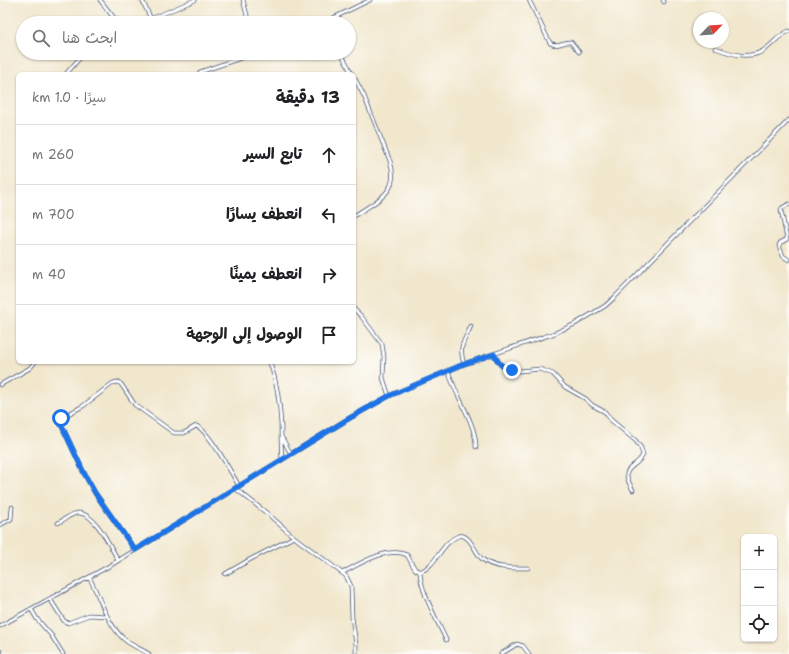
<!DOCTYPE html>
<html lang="ar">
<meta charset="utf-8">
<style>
body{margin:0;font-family:"Shantell Sans","Playpen Sans Arabic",sans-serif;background:#f6f6f6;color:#202124;direction:rtl}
.controls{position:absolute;right:12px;bottom:12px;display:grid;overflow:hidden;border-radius:6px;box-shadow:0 1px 3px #0004}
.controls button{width:36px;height:36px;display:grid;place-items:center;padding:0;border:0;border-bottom:1px solid #e0e0e0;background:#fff;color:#202124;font:20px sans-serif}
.compass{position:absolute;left:693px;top:12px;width:36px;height:36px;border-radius:50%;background:#fff;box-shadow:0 1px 3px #0004;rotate:65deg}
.stop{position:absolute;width:12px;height:12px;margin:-9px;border:3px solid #1a73e8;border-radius:50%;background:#fff}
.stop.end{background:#1a73e8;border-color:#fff;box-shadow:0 1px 4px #0008}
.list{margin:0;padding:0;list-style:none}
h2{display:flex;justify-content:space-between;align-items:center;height:52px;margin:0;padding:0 16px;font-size:17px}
h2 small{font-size:13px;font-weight:400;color:#757577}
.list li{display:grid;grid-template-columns:26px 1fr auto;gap:12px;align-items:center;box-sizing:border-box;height:60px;padding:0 16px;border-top:1px solid #e0e0e0}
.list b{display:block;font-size:15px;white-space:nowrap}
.list em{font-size:13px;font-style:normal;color:#757577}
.icon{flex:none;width:22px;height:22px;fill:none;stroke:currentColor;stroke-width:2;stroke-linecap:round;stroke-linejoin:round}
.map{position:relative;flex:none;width:789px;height:654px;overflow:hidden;direction:ltr}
.search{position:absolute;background:#fff;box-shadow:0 1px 3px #0004;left:16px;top:16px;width:340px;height:44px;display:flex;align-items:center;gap:10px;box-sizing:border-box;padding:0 14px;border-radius:22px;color:#757577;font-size:15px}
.panel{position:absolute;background:#fff;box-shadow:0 1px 3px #0004;left:16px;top:72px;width:340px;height:292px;border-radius:6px;direction:rtl}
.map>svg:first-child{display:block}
</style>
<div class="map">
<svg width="789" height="654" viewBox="0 0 789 654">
<rect width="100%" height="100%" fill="#fdfcf7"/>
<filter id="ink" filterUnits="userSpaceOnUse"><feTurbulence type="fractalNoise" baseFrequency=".025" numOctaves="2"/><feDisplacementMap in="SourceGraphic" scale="8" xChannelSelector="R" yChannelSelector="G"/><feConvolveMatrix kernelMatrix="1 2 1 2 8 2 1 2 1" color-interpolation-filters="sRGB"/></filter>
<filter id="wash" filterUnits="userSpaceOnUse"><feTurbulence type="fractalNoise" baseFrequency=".012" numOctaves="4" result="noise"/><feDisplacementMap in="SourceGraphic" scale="16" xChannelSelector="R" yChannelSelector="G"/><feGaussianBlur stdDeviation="0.9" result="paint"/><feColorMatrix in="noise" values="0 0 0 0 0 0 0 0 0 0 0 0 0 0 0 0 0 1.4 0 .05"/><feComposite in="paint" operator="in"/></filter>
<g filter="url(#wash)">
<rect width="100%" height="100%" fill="#f1e7cd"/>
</g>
<g filter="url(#ink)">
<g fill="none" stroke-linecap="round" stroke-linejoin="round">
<defs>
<path id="street" d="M100,0L114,18L125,23
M142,0L151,19
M243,0L249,23
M529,0L550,43C558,48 563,41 571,42L579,52
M663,0L664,2
M110,23L114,18
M137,23L146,21L195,0
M323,23L370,0
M715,48C731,54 752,61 767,48C775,42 779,35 789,31
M341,53L352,74
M200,72L255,53
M66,74L84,53
M354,77L364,96L390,161C401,193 376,201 354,216
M789,204L782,208L781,210L787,239L780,243L779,246L783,256L789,260
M354,309L361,316L382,344L384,357L383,378L389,396
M494,354L500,364L507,369L519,371L540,369L553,374L565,387L586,399L592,405L605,412L611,420L636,441L641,448L643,455C634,471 618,465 633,490
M270,363C277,382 280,404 281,425C281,436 281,448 282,459
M464,364C458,346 464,342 471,326
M448,370C455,396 476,422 476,447
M0,385L30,368L35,362
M281,436L291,454
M235,488L269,515L294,537L346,576L351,586L352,618L356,644V654
M58,523C64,520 72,513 78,513C95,512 111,548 118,560
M0,525L11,519L12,507
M135,550L95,493L84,473L60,422L61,418L83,406L113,383L118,382L121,384L135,405L174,433H184L196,426C208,429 232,474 239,486
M420,572C420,590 438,622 446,640
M342,573C359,564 388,546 407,555L415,569L420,572C437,565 441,543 458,536C469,532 475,552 481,558C493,569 512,568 528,568
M225,574L251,559L294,537
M89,577C100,597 107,625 125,640C132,646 141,649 149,654
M50,599L64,621L68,623L89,615L107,616
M31,609L37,619L51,635L63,654
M0,626L111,565L348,419L389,396L464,364L555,333L575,324L605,306L615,297L789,120
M0,651L1,654
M501,654L517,644L523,646L529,654"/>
</defs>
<use href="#street" stroke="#3b4b6f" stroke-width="4.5"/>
<use href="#street" stroke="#fff" stroke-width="3"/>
</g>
</g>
<g fill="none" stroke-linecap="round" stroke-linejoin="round" filter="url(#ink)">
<path stroke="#1a73e8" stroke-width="5" d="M61,418L60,422L84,473L95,493L135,550L348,419L389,396L464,364L494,354C498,363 502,368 512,370"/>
</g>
</svg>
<div class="controls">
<button>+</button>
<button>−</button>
<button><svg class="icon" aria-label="locate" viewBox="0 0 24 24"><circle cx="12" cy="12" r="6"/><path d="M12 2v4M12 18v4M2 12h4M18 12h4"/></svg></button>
</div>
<svg class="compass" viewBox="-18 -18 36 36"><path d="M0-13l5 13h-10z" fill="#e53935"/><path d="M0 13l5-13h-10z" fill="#757577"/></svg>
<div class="stop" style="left:61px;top:418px"></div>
<div class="stop end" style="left:512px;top:370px"></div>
<div class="search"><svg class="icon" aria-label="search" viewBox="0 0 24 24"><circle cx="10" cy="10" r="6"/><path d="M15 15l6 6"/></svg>ابحث هنا</div>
<section class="panel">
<h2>13 دقيقة<small>سيرًا · 1.0 km</small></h2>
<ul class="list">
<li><svg class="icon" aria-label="ahead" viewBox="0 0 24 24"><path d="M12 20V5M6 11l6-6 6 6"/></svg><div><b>تابع السير</b></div><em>260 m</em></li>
<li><svg class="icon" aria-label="left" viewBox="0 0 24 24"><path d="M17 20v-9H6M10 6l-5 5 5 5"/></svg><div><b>انعطف يسارًا</b></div><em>700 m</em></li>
<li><svg class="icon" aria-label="right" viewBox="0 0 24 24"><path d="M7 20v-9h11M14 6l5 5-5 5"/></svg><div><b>انعطف يمينًا</b></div><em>40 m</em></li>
<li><svg class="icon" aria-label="arrive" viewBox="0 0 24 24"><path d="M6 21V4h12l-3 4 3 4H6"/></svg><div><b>الوصول إلى الوجهة</b></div></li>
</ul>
</section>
</div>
